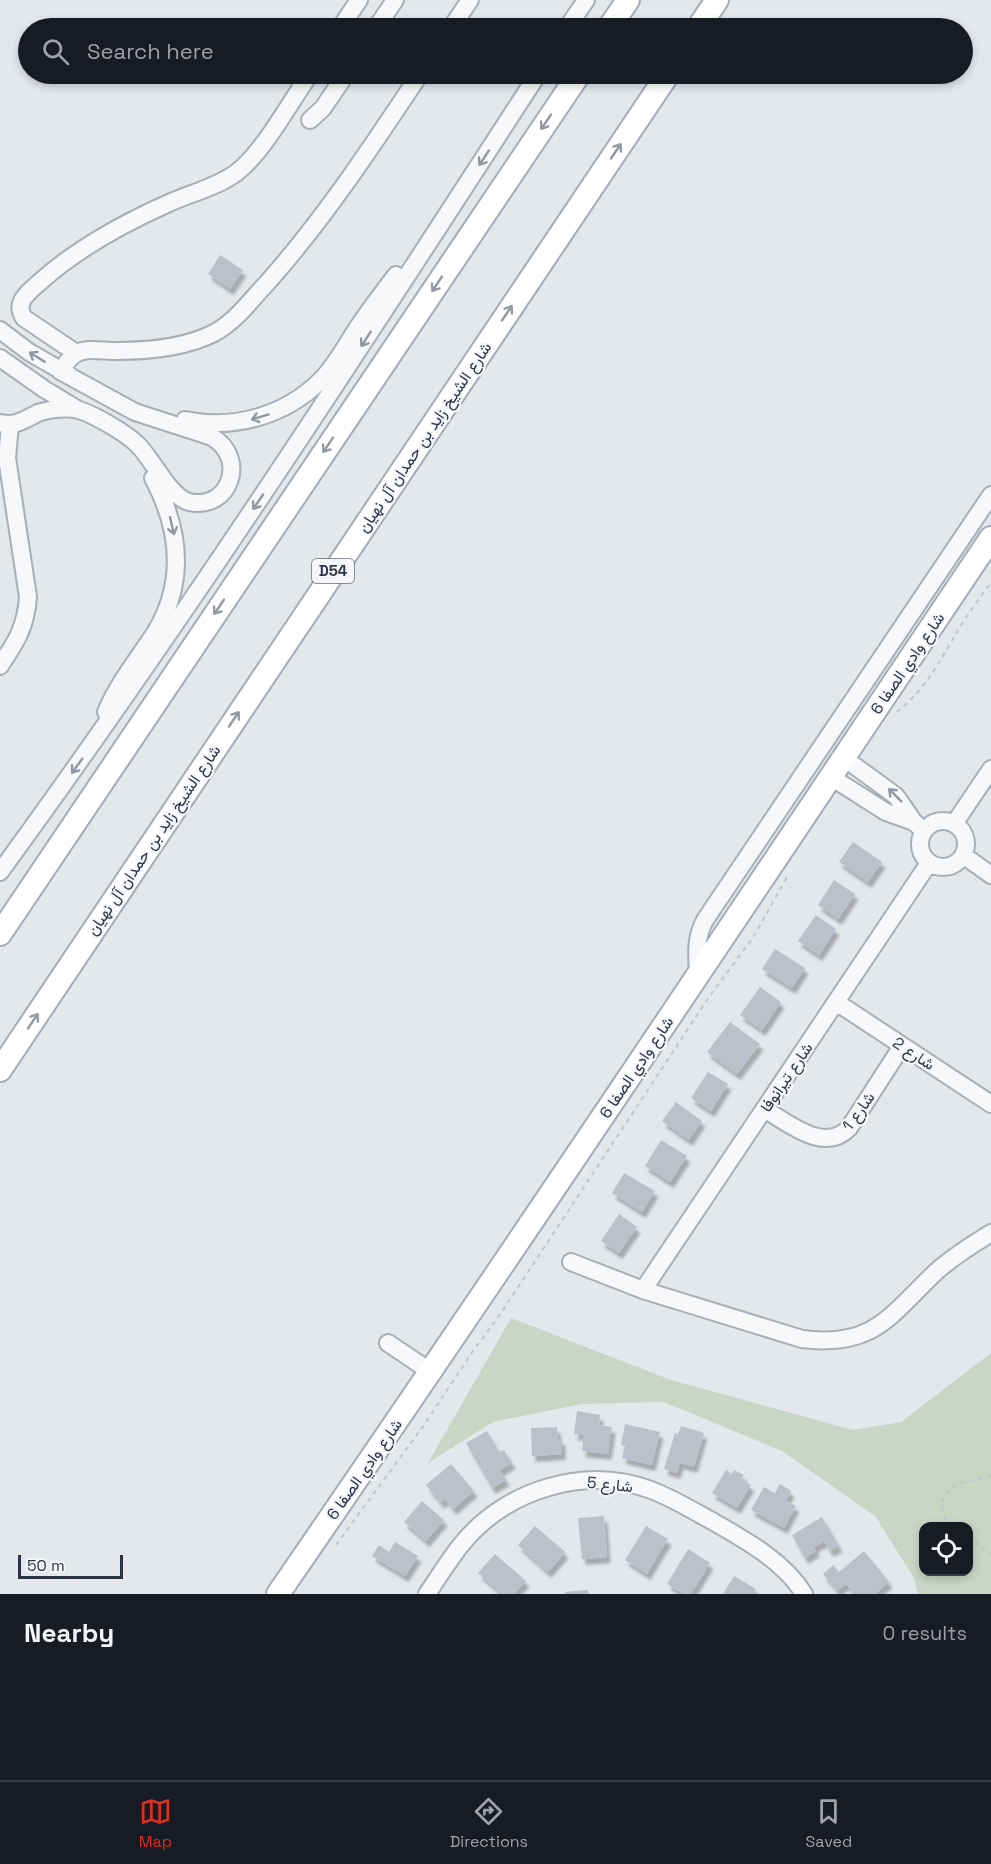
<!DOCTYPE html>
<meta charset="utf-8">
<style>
body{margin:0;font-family:"Space Grotesk",Vazirmatn,sans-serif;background:#20242c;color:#f1f3f6}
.controls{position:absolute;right:18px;bottom:18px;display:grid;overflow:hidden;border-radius:12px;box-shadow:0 3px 9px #0003}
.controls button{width:54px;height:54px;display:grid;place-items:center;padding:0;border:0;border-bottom:2px solid #363941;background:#171b24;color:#f1f3f6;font:30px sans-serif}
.scale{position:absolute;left:18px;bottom:15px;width:105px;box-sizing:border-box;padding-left:6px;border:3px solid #2b3445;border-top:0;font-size:16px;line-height:21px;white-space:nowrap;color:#2b3445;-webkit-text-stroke:4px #f4f6f9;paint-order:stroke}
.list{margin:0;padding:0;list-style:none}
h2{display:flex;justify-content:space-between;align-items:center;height:78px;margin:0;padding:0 24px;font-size:26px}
h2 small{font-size:20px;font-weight:400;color:#9ea1a6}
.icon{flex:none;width:33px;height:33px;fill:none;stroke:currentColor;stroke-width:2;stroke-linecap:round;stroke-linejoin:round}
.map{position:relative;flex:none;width:991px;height:1594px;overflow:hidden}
.search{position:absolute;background:#171b24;box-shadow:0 3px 9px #0003;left:18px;right:18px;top:18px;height:66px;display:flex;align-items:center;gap:15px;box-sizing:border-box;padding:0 21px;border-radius:33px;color:#9ea1a6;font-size:22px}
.sheet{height:186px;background:#171b24}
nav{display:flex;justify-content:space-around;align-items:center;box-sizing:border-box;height:84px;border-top:2px solid #363941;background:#171b24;font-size:16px;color:#9ea1a6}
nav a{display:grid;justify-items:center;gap:3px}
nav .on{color:#d93025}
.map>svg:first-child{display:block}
</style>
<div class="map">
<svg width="991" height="1594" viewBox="0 0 991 1594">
<defs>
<filter id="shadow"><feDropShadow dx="3.5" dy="6" stdDeviation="1.5" flood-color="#0004"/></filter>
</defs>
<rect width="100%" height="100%" fill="#e4e7ec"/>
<path fill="#c9d6c5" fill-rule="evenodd" d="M511,1318L671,1380L853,1430L901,1422L991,1353V1594H918L914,1578L875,1516L782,1451L664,1402L581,1404L493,1422L428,1463ZM924,1526H968V1572H924Z"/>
<path fill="#bbc0ca" filter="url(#shadow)" d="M220,255L243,270L230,289L208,274Z
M853,842L882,862L868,882L839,862Z
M834,880L855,894L838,919L818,905Z
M816,915L836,929L819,955L798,941Z
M775,949L805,968L792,988L762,969Z
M760,987L781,1002L762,1030L740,1015Z
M730,1022L760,1044L737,1074L707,1052Z
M708,1072L728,1084L711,1111L691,1098Z
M676,1102L702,1121L689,1140L662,1121Z
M661,1140L687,1156L670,1182L645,1166Z
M624,1173L655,1191L642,1212L612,1193Z
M619,1214L637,1227L619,1253L601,1241Z
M577,1411L600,1415L599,1425L612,1427L608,1454L582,1451L584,1435L574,1434Z
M625,1424L660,1432L652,1465L622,1458L625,1446L621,1445Z
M681,1426L704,1433L694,1467L680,1463L677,1473L664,1469L675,1433L678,1434Z
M557,1427L558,1439H562V1454L532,1456L531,1428Z
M487,1431L499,1452L504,1450L512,1463L500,1470L506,1480L492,1488L466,1443Z
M451,1464L474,1491L453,1509L445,1499L441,1503L426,1485Z
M726,1470L732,1474L734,1470L744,1475L741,1479L751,1485L737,1508L712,1493Z
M780,1484L791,1491L786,1501L796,1506L784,1528L751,1510L764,1487L775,1493Z
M422,1501L444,1520L426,1541L404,1522Z
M604,1516L607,1557L582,1559L578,1518Z
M822,1517L839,1546L830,1551L824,1541L814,1547L816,1551L805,1558L792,1535Z
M535,1526L565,1552L548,1572L518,1545Z
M646,1526L668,1539L647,1574L625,1560Z
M395,1542L418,1556L405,1576L372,1556L379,1545L389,1552Z
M688,1549L710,1563L691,1594H684L667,1584Z
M864,1551L889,1582L875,1594H855L846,1584L837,1591L823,1574L833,1565L839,1572Z
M495,1554L526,1581L514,1594H502L478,1573Z
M734,1576L756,1589L753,1594H723Z
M588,1590L589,1594H565V1592Z"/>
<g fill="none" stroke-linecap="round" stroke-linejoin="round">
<defs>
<path id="minor" d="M340,28L359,0
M376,28L395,0
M451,28L470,0
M567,28L586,0
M310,120L323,108L346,74
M0,330L29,352L69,375
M76,353L24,318C13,302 30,291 41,281C78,248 124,223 169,203C191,193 217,187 236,173C263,153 290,102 310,74
M0,358L44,389L77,409
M185,420C234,430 285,416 321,380C336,365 346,345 358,327C370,309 383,292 396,275
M0,423C16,427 25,419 38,413C49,409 68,407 79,410C95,415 126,433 138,445C153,460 170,497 189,502C230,511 248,458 212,437L135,412L60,371C65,365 69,358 75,354C87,347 102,351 116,351C147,351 185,348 214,333C235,322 250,301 267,283C325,218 372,146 420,74
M0,666C16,642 26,627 28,597L7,458L10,425
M106,712C118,683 138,659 155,633C186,582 180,529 153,478
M844,758L896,796L914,822L924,831
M831,777L886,812L914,822
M920 844a23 23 0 1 1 46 0a23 23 0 1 1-46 0Z
M954,824L991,769
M963,855L991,875
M0,872C189,613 364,343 538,74
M698,975C697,955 695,938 705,920L991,495
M836,1002L991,1104
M764,1109C789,1123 824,1154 849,1128L902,1046
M571,1262L643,1290L802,1339C875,1348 890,1315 938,1270C954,1256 973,1244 991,1233
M643,1290L929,863
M388,1343L431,1372
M427,1594C438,1578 449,1560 461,1545C505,1490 584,1465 651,1490C672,1498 692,1510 712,1521C745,1540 784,1561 804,1594"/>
<path id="major" d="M609,28L628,0
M698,28L717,0
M0,934L579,74
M0,1070L668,74
M278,1594C519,1244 754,891 991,538"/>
</defs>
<use href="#minor" stroke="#a9aeb7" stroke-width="20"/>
<use href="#major" stroke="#a3abb8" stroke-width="26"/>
<path stroke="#c2c5cb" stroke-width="2" stroke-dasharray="4.5 4.5" stroke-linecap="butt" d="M897,712C930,684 938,663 960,627C969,612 981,597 991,582
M952,1526C946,1521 942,1514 942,1506C944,1480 973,1481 991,1476
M968,1537L991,1554
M336,1545L424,1425L473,1351L501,1313L707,1000L754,936L787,877"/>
<use href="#minor" stroke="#f7f8fa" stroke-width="16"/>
<use href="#major" stroke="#fff" stroke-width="22"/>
</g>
<defs><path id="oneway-shaft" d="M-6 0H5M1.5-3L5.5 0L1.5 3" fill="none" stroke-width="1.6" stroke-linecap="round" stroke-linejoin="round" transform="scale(1.5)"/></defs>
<g stroke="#959aa2">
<use href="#oneway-shaft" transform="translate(546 122) rotate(124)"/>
<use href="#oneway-shaft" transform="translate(616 151) rotate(-56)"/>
<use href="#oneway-shaft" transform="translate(437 284) rotate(124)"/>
<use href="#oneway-shaft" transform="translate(507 313) rotate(-56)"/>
<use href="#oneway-shaft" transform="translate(328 445) rotate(124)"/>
<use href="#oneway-shaft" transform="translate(219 607) rotate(124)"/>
<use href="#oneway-shaft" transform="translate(234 719) rotate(-56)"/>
<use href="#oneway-shaft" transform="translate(33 1021) rotate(-56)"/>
</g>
<g stroke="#9196a0">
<use href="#oneway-shaft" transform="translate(484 158) rotate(123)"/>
<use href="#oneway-shaft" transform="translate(366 339) rotate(123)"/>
<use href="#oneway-shaft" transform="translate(37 357) rotate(-148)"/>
<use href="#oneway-shaft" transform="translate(260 417) rotate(163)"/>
<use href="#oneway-shaft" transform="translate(258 502) rotate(124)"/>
<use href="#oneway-shaft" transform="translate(172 526) rotate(77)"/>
<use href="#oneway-shaft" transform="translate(77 766) rotate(126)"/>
<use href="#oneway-shaft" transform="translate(895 795) rotate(-135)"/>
</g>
<g text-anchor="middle" stroke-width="4.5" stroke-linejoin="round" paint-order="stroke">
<rect fill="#f4f6f9" stroke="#676e7b" stroke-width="1.5" x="312" y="559" width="42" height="24" rx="4.5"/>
<g font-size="15" font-weight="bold" fill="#2b3445">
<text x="333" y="576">D54</text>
</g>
<g font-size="16" fill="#2b3445" stroke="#f4f6f9">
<text transform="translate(424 437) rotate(-56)" y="6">شارع الشيخ زايد بن حمدان آل نهيان</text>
<text transform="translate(907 663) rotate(-56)" y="6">شارع وادي الصفا 6</text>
<text transform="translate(153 840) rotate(-56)" y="6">شارع الشيخ زايد بن حمدان آل نهيان</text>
<text transform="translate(914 1053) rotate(33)" y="6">شارع 2</text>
<text transform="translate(636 1067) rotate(-56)" y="6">شارع وادي الصفا 6</text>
<text transform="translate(786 1077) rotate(-56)" y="6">شارع تيرانوفا</text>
<text transform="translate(858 1111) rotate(-54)" y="6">شارع 1</text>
<text transform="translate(364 1469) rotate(-55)" y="6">شارع وادي الصفا 6</text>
<text transform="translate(610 1484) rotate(6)" y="6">شارع 5</text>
</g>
</g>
</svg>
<div class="controls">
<button><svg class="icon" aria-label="locate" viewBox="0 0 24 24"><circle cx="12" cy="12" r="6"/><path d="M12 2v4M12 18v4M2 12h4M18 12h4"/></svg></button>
</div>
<div class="scale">50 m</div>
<div class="search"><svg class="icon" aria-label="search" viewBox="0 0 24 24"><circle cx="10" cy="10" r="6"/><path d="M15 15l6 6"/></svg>Search here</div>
</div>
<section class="sheet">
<h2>Nearby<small>0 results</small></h2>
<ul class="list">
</ul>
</section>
<nav>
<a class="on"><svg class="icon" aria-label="map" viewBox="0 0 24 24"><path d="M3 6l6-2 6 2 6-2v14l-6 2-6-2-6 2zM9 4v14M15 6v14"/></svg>Map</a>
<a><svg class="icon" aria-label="directions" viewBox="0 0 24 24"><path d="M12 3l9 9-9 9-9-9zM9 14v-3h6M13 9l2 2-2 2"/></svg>Directions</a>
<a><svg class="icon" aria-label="saved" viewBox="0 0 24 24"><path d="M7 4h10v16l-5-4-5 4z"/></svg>Saved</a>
</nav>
